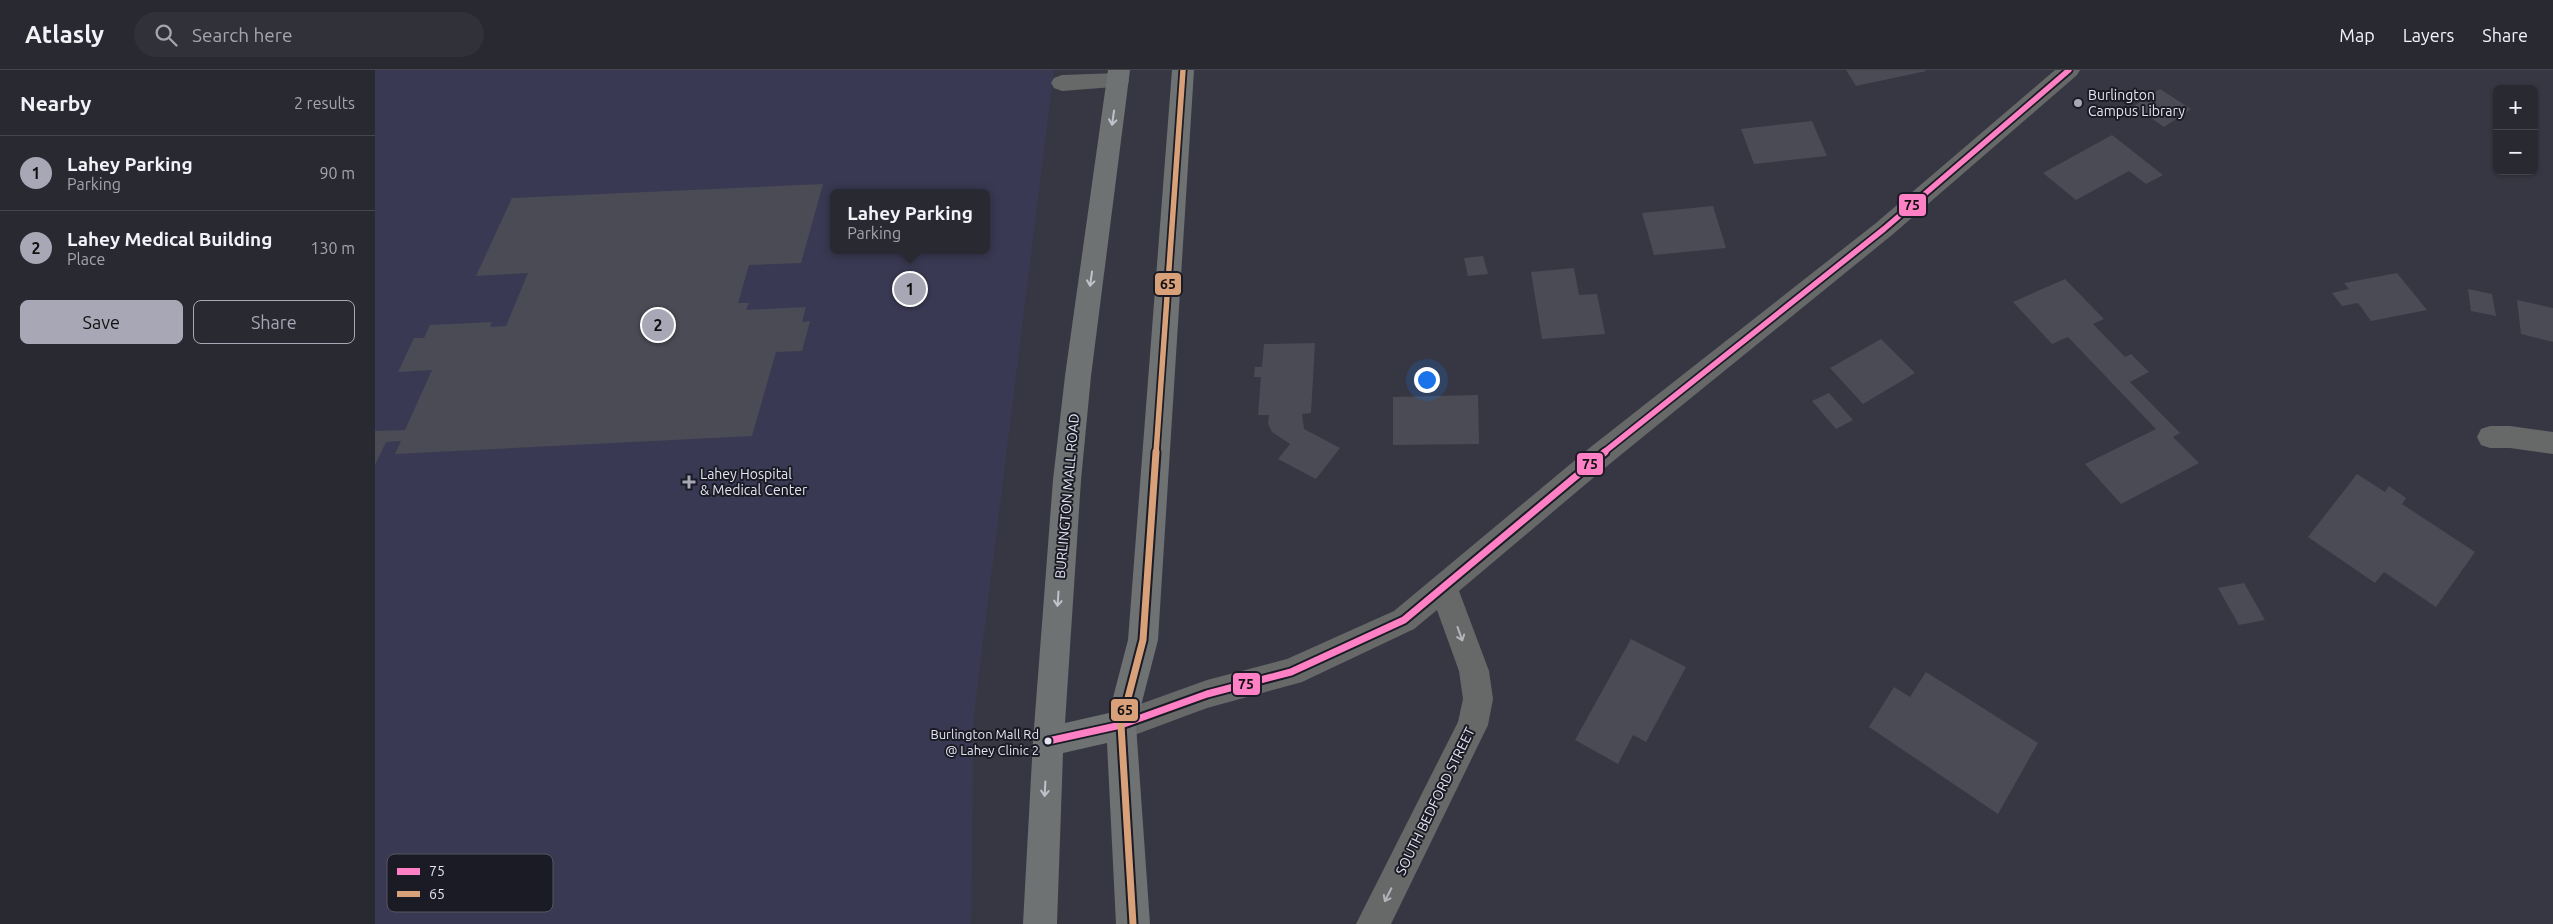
<!DOCTYPE html>
<meta charset="utf-8">
<style>
body{margin:0;font-family:Ubuntu,sans-serif;background:#31313a;color:#f1f3f6}
.controls{position:absolute;right:15px;top:15px;display:grid;overflow:hidden;border-radius:8px;box-shadow:0 1px 4px #0004}
.controls button{width:45px;height:45px;display:grid;place-items:center;padding:0;border:0;border-bottom:1px solid #45454d;background:#292932;color:#f1f3f6;font:25px sans-serif}
.you{position:absolute;left:1051px;top:309px;width:18px;height:18px;margin:-12px;border:4px solid #fff;border-radius:50%;background:#1a73e8;box-shadow:0 0 0 8px #1a73e833}
.badge{display:grid;place-items:center;width:32px;height:32px;border-radius:50%;background:#a7a7b5;color:#111;font-size:16px;font-weight:700}
.pin{position:absolute;translate:-50% -50%;border:2px solid #fff;box-shadow:0 1px 5px #0006}
.popup{position:absolute;left:455px;top:119px;width:160px;height:65px;box-sizing:border-box;display:grid;place-content:center;border-radius:8px;background:#292932;filter:drop-shadow(0 1px 4px #0005);font-size:16px;white-space:nowrap;color:#a5a6ac}
.popup b{font-size:19px;color:#f1f3f6}
.popup::after{content:'';position:absolute;left:50%;top:100%;margin-left:-10px;border:10px solid transparent;border-top-color:#292932}
.list{margin:0;padding:0;list-style:none}
h2{display:flex;justify-content:space-between;align-items:center;height:65px;margin:0;padding:0 20px;font-size:21px}
h2 small{font-size:16px;font-weight:400;color:#a5a6ac}
.list li{display:grid;grid-template-columns:32px 1fr auto;gap:15px;align-items:center;box-sizing:border-box;height:75px;padding:0 20px;border-top:1px solid #45454d}
.list b{display:block;font-size:19px;white-space:nowrap}
.list p{margin:0;font-size:16px;white-space:nowrap;color:#a5a6ac}
.list em{font-size:16px;font-style:normal;color:#a5a6ac}
.actions{display:flex;gap:10px;padding:15px 20px}
.actions a{flex:1;padding:11px 0;border:1px solid #a7a7b5;border-radius:8px;text-align:center;font-size:18px;color:#a7a7b5}
.actions .main{background:#a7a7b5;color:#111}
.icon{flex:none;width:28px;height:28px;fill:none;stroke:currentColor;stroke-width:2;stroke-linecap:round;stroke-linejoin:round}
.map{position:relative;flex:none;width:2178px;height:854px;overflow:hidden}
header{display:flex;align-items:center;gap:30px;box-sizing:border-box;height:70px;padding:0 25px;background:#292932;border-bottom:1px solid #45454d}
header strong{font-size:24px}
nav{display:flex;gap:28px;margin-inline-start:auto;font-size:18px}
.search{width:350px;height:45px;background:#31313a;display:flex;align-items:center;gap:12px;box-sizing:border-box;padding:0 18px;border-radius:28px;color:#a5a6ac;font-size:19px}
main{display:flex}
aside{flex:1;background:#292932}
.map>svg:first-child{display:block}
</style>
<header>
<strong>Atlasly</strong>
<div class="search"><svg class="icon" aria-label="search" viewBox="0 0 24 24"><circle cx="10" cy="10" r="6"/><path d="M15 15l6 6"/></svg>Search here</div>
<nav><a>Map</a><a>Layers</a><a>Share</a></nav>
</header>
<main>
<aside>
<h2>Nearby<small>2 results</small></h2>
<ul class="list">
<li><span class="badge">1</span><div><b>Lahey Parking</b><p>Parking</p></div><em>90 m</em></li>
<li><span class="badge">2</span><div><b>Lahey Medical Building</b><p>Place</p></div><em>130 m</em></li>
</ul>
<div class="actions"><a class="main">Save</a><a>Share</a></div>
</aside>
<div class="map">
<svg width="2178" height="854" viewBox="0 0 2178 854">
<rect width="100%" height="100%" fill="#373743"/>
<path fill="#3a3953" fill-rule="evenodd" d="M0,0H679L599,644L596,854H0ZM459,123H611V180H459Z"/>
<path fill="#4b4b55" d="M1471,0H1551V1L1481,16Z
M1785,19L1816,39L1789,57L1759,36Z
M1437,51L1452,86L1379,94L1366,59Z
M1737,65L1788,105L1771,114L1754,101L1701,130L1668,103Z
M448,114L426,193L374,195L363,233H374L371,240L431,237L427,252L435,251L427,281L401,282L377,366L20,384L26,371L11,372L0,395V361L30,360L57,300L23,302L39,268H49L55,255L117,252L115,257L131,256L153,203L101,206L137,128Z
M1338,136L1351,178L1279,185L1267,143Z
M1108,186L1113,204L1093,206L1089,188Z
M1199,198L1204,225L1222,224L1230,264L1167,269L1156,202Z
M2022,203L2052,240L1996,251L1983,233L1967,236L1957,223L1974,219L1969,213Z
M1690,209L1729,249L1718,254L1750,287L1756,284L1774,302L1755,312L1805,363L1798,367L1824,393L1746,434L1710,394L1781,359L1693,267L1677,274L1638,232Z
M2093,219L2117,224L2121,246L2096,241Z
M2142,230L2178,238V272L2146,264Z
M1506,269L1540,303L1488,334L1455,298Z
M940,273L936,343L927,344L929,359L965,378L941,409L903,389L915,374L897,362L893,354L894,345H883L886,307H879L880,297H887L889,274Z
M1454,323L1478,350L1461,359L1437,331Z
M1103,325L1104,374L1018,375V327Z
M1982,404L2010,422L2014,416L2031,428L2027,434L2100,482L2061,537L2009,502L2000,513L1933,467Z
M1869,513L1890,550L1864,555L1843,518Z
M1256,569L1311,597L1271,672L1258,665L1243,694L1200,670Z
M1551,602L1663,673L1623,744L1494,657L1519,617L1535,627Z"/>
<g fill="none" stroke-linecap="round" stroke-linejoin="round">
<path fill="#666968" fill-rule="evenodd" d="M1680,0H1705L1702,5L1517,165L1237,392L1084,521L1114,601L1118,629L1113,655L1016,854H981L1083,652L1088,629L1084,601L1062,540L1039,559L927,612L832,638L746,670L735,665L731,655L735,645L832,610L912,589L1019,541L1217,376L1501,153Z
M743,3L751,6L754,11L751,16L687,21L679,18L676,13L679,8L687,5Z
M2115,356H2135L2178,362V384L2135,378H2115L2106,375L2102,367L2106,359Z"/>
<path fill="#6f7273" fill-rule="evenodd" d="M733,0H755L716,306L706,410L690,653L734,643L753,570L797,0H819L783,570L761,655L775,854H741L732,673L688,683L682,854H648L658,671L678,410L690,306Z"/>
<defs>
<path id="bus-1-far1" d="M1228,383L1509,159L1694,0"/>
<path id="bus-1" d="M673,671L746,655L832,624L916,602L1029,550L1230,382"/>
<path id="bus-2-far1" d="M781,383L808,0"/>
<path id="bus-2" d="M758,854L746,655L768,570L781,382"/>
</defs>
<use href="#bus-1-far1" stroke="#1b1b25" stroke-width="9"/>
<use href="#bus-1" stroke="#1b1b25" stroke-width="11"/>
<use href="#bus-2-far1" stroke="#1b1b25" stroke-width="9"/>
<use href="#bus-2" stroke="#1b1b25" stroke-width="11"/>
<use href="#bus-1-far1" stroke="#ff80c5" stroke-width="5.5"/>
<use href="#bus-1" stroke="#ff80c5" stroke-width="7"/>
<use href="#bus-2-far1" stroke="#d9a179" stroke-width="5.5"/>
<use href="#bus-2" stroke="#d9a179" stroke-width="7"/>
</g>
<defs><path id="oneway-shaft" d="M-6 0H5M1.5-3L5.5 0L1.5 3" fill="none" stroke-width="1.6" stroke-linecap="round" stroke-linejoin="round" transform="scale(1.25)"/></defs>
<g stroke="#c1c2cc">
<use href="#oneway-shaft" transform="translate(738 48) rotate(98)"/>
<use href="#oneway-shaft" transform="translate(716 209) rotate(98)"/>
<use href="#oneway-shaft" transform="translate(683 529) rotate(94)"/>
<use href="#oneway-shaft" transform="translate(670 719) rotate(93)"/>
</g>
<g stroke="#b2b3bb">
<use href="#oneway-shaft" transform="translate(1085 564) rotate(70)"/>
<use href="#oneway-shaft" transform="translate(1013 825) rotate(117)"/>
</g>
<g fill="#a7a7b5" stroke="#1b1b25" stroke-width="2">
<circle cx="1703" cy="33" r="5"/>
<path d="M311.5 404.5h5v5h5v5h-5v5h-5v-5h-5v-5h5z"/>
</g>
<circle fill="#e4e4f2" stroke="#1b1b25" stroke-width="2" cx="673" cy="671" r="4.5"/>
<g text-anchor="middle" stroke-width="4" stroke-linejoin="round" paint-order="stroke">
<g font-size="13" fill="#e4e4f2" stroke="#1b1b25" text-anchor="end">
<text x="664" y="669">Burlington Mall Rd<tspan x="664" dy="16">@ Lahey Clinic 2</tspan></text>
</g>
<g font-size="14" fill="#e4e4f2" stroke="#1b1b25" text-anchor="start">
<text x="1713" y="30">Burlington<tspan x="1713" dy="16">Campus Library</tspan></text>
<text x="325" y="409">Lahey Hospital<tspan x="325" dy="16">&amp; Medical Center</tspan></text>
</g>
<g font-size="14" fill="#e4e4f2" stroke="#1b1b25">
<text transform="translate(692 426) rotate(-85)" y="5">BURLINGTON MALL ROAD</text>
<text transform="translate(1060 731) rotate(-64)" y="5">SOUTH BEDFORD STREET</text>
</g>
</g>
<rect x="12" y="784" width="166" height="58" rx="8" fill="#1b1b25" stroke="#575762" stroke-width="1"/>
<rect x="22" y="798" width="23" height="7" fill="#ff80c5"/>
<rect x="22" y="821" width="23" height="6" fill="#d9a179"/>
<g font-size="14" fill="#e4e4f2">
<text x="54" y="806">75</text>
<text x="54" y="829">65</text>
</g>
<g stroke="#1b1b25" stroke-width="2">
<rect x="1523" y="123" width="29" height="24" rx="5" fill="#ff80c5"/>
<rect x="779" y="202" width="28" height="24" rx="5" fill="#d9a179"/>
<rect x="1201" y="382" width="28" height="24" rx="5" fill="#ff80c5"/>
<rect x="857" y="602" width="29" height="24" rx="5" fill="#ff80c5"/>
<rect x="735" y="628" width="29" height="24" rx="5" fill="#d9a179"/>
</g>
<g font-size="14" text-anchor="middle" font-weight="bold" fill="#111">
<text x="1537" y="140">75</text>
<text x="793" y="219">65</text>
<text x="1215" y="399">75</text>
<text x="871" y="619">75</text>
<text x="750" y="645">65</text>
</g>
</svg>
<div class="controls">
<button>+</button>
<button>−</button>
</div>
<div class="you"></div>
<div class="pin badge" style="left:535px;top:219px">1</div>
<div class="popup"><b>Lahey Parking</b>Parking</div>
<div class="pin badge" style="left:283px;top:255px">2</div>
</div>
</main>
